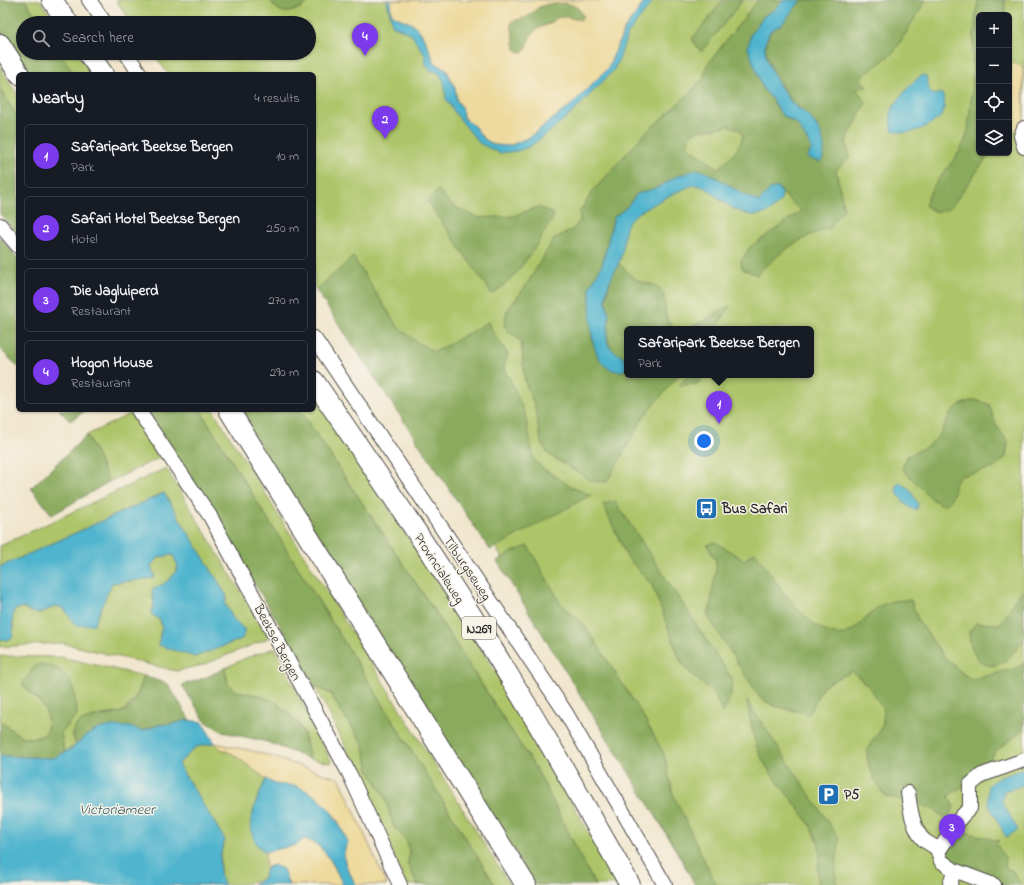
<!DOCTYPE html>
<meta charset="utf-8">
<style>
body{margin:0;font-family:"Indie Flower",sans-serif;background:#20242c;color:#f1f3f6}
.controls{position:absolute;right:12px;top:12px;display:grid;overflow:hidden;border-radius:6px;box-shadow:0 1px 3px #0004}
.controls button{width:36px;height:36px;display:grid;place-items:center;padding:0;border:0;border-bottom:1px solid #363941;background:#171b24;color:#f1f3f6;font:20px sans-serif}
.you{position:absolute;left:704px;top:441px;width:14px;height:14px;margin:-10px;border:3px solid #fff;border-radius:50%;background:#1a73e8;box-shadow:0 0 0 6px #1a73e833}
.badge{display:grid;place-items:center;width:26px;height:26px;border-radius:50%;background:#7c3aed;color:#fff;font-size:13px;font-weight:700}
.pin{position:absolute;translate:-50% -33px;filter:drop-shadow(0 1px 2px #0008)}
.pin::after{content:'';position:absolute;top:21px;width:14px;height:12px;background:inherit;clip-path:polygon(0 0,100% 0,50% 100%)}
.popup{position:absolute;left:624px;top:326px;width:190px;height:52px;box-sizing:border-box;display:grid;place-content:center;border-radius:6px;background:#171b24;filter:drop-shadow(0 1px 3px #0005);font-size:13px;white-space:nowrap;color:#9ea1a6}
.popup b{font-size:15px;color:#f1f3f6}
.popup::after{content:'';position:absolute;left:50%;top:100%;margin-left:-8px;border:8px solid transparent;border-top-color:#171b24}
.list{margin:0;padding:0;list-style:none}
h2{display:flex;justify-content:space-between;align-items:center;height:52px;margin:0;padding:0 16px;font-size:17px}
h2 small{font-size:13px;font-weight:400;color:#9ea1a6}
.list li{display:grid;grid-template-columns:26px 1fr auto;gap:12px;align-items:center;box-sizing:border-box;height:64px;margin:0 8px 8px;padding:0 8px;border:1px solid #363941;border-radius:6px}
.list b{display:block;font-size:15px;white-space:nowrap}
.list p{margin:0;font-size:13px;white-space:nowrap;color:#9ea1a6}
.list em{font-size:13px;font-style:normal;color:#9ea1a6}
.icon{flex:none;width:22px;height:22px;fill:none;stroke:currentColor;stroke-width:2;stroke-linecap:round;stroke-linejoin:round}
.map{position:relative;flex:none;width:1024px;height:885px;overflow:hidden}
.search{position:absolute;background:#171b24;box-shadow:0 1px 3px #0004;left:16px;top:16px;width:300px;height:44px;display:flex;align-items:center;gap:10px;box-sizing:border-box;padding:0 14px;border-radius:22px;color:#9ea1a6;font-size:15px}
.panel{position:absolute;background:#171b24;box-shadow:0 1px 3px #0004;left:16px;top:72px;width:300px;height:340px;border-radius:6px}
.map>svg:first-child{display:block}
</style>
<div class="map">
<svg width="1024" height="885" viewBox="0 0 1024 885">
<rect width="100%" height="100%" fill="#f7f3e8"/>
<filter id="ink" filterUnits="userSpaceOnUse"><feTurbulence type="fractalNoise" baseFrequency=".025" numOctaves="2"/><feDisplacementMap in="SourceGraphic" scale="8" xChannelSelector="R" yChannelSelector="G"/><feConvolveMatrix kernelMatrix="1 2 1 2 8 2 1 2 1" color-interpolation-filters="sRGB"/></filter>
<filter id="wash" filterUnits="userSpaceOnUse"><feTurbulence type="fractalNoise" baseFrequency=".012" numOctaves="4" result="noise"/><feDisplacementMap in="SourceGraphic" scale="16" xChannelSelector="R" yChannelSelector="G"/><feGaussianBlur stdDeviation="0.9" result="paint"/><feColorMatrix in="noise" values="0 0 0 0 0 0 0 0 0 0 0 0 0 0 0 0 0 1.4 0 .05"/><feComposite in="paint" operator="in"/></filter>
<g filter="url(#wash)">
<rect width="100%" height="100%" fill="#f1e6cd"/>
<path fill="#adc469" stroke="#6c784a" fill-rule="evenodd" d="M25,0H40L56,23H40Z
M116,0H1024V885H696L563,658L488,535L320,286L316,290L314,287V74H168L153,53H309V23H132ZM979,15H1009V153H979ZM627,329H811V375H627Z
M60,53H77L91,74H74Z
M0,67L18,96V118L0,89Z
M314,396L474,637L535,736L618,885H595L538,772L428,601L300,410H314Z
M200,410H213L510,885H495Z
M130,414L159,458L109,482L87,435Z
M166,468L269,638L203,665L176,671L62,643L0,647V639L7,640L14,629L11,618L14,609L23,607C38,618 43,610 58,606L65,610L76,626L99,615L108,589L112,583L155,578L151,566L159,557L173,555L178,566C174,579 164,584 152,590L154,604L151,614L160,620L162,627L159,637L245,630L234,620L225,603L227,596L164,493L0,567V546Z
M275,648L332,763L310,759C307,749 306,733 299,724C283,704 260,694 235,691L228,684L225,668L243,659Z
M0,656L61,657L144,676L137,695L126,709L119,713L99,715L74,727L72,734L76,745L64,752L61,732L69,725L28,691C44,706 51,711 46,734C25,744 17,734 0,721Z
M314,686L331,694L340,710L363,743L369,770L384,795L395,829L407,841L409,852L408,865L418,885H406C378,818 350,750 314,686Z
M215,743L221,749L233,754L266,779L255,804L257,846L265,852C265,858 267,866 266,872C264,885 236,885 224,884C217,871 220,853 225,840L178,764L196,747Z"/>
<path fill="#8aaa5d" stroke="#5a6a44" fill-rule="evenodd" d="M0,0H25L40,23H23V53H60L74,74H28L0,29Z
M270,0H312C295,11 283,21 270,0Z
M723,0H743L701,52L692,39Z
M758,0H784L774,10L764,16L758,24L751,34L748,48L763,89L773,100L778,110L786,118L797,124L821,162L812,121L787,96L771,66L765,48L771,30L781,25L801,0H926L894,52L860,78L867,87L856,89L866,102L846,142L850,157L836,170L844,210L834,220L830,228C801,236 778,253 757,275L742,269L741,261L749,248L801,211L782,193L780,189L765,195L759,202L742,194L712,175L677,176L659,187L637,194L626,208L614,217L602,265L590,287V294L592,339L598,357L611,369L624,358L612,351L607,336L609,318L606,298L610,281L618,263C625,268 632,278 639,281C648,285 655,282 661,291C670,303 659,318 676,329H627V375H679L644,416L607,482L592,481L549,455L541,442L534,404L525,382L521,341L509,332L504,325L507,311L525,287L554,239L573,229L580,221V211L593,191L643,135L688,95L704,77L707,65ZM729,126L739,129L743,135C741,148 729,160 719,168C712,165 709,161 703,157C696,152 693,152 687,146L689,136L696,131Z
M978,0H1005V15H979V153H990L952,206C942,214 934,214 925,205C932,178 960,162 967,134C969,127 969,118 970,110C974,74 971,36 978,0Z
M566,3C575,5 581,8 583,18L580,20C575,20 570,18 565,18C558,17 536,29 532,35C528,40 528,47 523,52H518L515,49L511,24L512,21L547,4Z
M0,89L18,118V235L0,214Z
M438,190L450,203L459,209L480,218L513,216L538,207L554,214L553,218C536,245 520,276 492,294L427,201Z
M0,237L18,259V367L0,349Z
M353,257L398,327L418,343L435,352L488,322C493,335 502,343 508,355C504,363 502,370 509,377L525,414L534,460L545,470L572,487L591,495L490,550L316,290Z
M730,306L716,329H688L692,327Z
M689,375H705L697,384L679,386Z
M974,400L989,404L996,425L1008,442L1006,457L994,468L960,476L954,484V492L949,502L943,505L932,499L902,469L907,456C915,452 926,448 933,442C951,425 942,408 974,400Z
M59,410H86L70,421Z
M147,410H200L495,885H418L408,865L409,852L407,841L395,829L384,795L369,771L363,743L340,710L331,694L314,686L275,617Z
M237,410H300L428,601L538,772L595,885H535Z
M87,435L109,482L52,515L31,488Z
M615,501L732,679C732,691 730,703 722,713C715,685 696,684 681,662L652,585L627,557L603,504Z
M715,542L744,560L755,552C772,574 819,656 854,629C879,609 875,600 911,600L918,620L945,658L971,680L1016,668L1024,663V727L1019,733L995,752L990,760L986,771L948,796L954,807L947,819L932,809L916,802L913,788H905L907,800L886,797C878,787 864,763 868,749C871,741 877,736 881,728C884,724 883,715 884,710L870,688L852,671L823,686L809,714L774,706L760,698L707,615L710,608L716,569V561L707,545Z
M528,546L561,604L586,627L643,716L664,754L673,794L716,885H695L680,855L497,561L510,553Z
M1023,590L1024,639L1023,642C1016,649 1007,662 997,665C976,669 970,648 969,632L976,623L999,624C1012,613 1009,602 1023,590Z
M40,664C71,668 75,687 77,715L61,732L64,752L53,758L0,756V721C17,734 25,744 46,734C52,706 39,703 22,684L33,668Z
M225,668L228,684L235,691L259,695L277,703L299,724L304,735L310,759L267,742L223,732L205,721L182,685L207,677Z
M144,676L168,684L190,720L173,724L158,725L143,731C117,723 95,726 76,745C63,708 110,722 127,709C136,701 140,687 144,676Z
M747,701L839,838C839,854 833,869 837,885H819C814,870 822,858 819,846C810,813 776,787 761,757C753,740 750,719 747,701Z
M964,832L999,841L996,844L1005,858L1004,864L1007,869L1012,870L1021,885H1003L982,874L965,869L946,853L945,850L957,834Z"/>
<path fill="#eeda9e" stroke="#8c8264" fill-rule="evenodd" d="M390,0H646L625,28L608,68L571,105L530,137L509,146L494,145L483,138L475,127L463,117L462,107L457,101L455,88L447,70L434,62C431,53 423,32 415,26C407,20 398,20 391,13ZM566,3C575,5 581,8 583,18L580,20L564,17L557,18L550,24L539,28L531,35L527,47L523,52H519L515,49L511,24L512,21L527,17L539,7L547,4Z
M1016,62L1023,69L1024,124L1018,130L1009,131V66Z
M215,743L257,752L340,779L387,885H356C349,871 338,857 348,842L336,817L297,786L274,785L233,754L221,749Z
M304,839C325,843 335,868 343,885H289L288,881L273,865L266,868L265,852L296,845Z"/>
<path fill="#4fb4ce" stroke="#3d707c" d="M387,0H390L391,13C398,20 408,20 415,26C423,32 431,53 434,62L446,70L455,88L457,101L462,107L463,117L475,127L483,138L494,145L509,146L530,137L571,105L608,68L625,28L646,0H654L627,35L619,60L613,71L574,111L547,134L529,147L517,151L499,153L479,143L455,113L446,99L444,82L439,73L430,70L425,63V55L411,34L392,25Z
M784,0H801L781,25L771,30C768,35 765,41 765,47C765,64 782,91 792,103C796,107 800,109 804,112C818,123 830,146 821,162L807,158L812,148L797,124L781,114L773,100L763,89L748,48L751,34L758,24L764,16L774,10Z
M923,75L926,76L930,93L936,95L941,93C947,100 944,108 942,116C928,126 910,138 892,130C890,123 890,115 893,108C898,99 914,79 923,75Z
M698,169C720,177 738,193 759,202L769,190L777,187L782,193L781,200C763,224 742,216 721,200C713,194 706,185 695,185C688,185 639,211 633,217C621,228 626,242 621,257C617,270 607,281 606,296C605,303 609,310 609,317C609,327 605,335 608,344C612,355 635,357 623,371C587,374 591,317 590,294V287L602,265L614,217L626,208L637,194L659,187L677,176Z
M900,483C910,487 913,495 918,504L916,510C908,509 900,498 896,491L897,484Z
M164,493L227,596L225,603L234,620L245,630L242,639L195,657L158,645L162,627L160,620L151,614L154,604L152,590C164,584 174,579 178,566L173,555L159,557L151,566L155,578L112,583L94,624L76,626L65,610L58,606C41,611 40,619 23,607L14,610C11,620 14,628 12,638L7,640L0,639V567Z
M187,720L202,722L215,743L196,747L178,764L225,840C220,853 216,873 225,885H0V756L53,758L73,748L84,737L98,729L112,726L130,727L143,731L158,725L173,724Z
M1024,769V785L1004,791L1002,802L1018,830L1006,837L988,803V785L998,778Z
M266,779C280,789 285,782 298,787C325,797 337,818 348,843C338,857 349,871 356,885H343C335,868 325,843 304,839L296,845L265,852C239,834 256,802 266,779Z
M274,865L283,869L289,885H253L264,878L266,868Z"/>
</g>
<g filter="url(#ink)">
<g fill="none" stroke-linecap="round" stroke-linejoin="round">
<defs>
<path id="minor" d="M89,0L105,23
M126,53L140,74
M1024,128L1021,136L1024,147
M0,225L18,246
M314,338L566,713L665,885
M138,410L210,516L350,775L400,885
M908,793C910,808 913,831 925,841C930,844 935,847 939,850
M954,870L994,885
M950,885L954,870L941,861L938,852L961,817L970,808V785L982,775L1024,760"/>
<path id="highway" d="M52,0L68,23
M0,44L19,74
M88,53L103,74
M314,381C371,464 428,547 482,632C534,715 582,800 630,885
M229,410L526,885"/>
</defs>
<use href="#minor" stroke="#494743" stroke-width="16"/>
<use href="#highway" stroke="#494743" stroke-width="22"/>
<use href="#minor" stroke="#fff" stroke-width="14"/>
<use href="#highway" stroke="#fff" stroke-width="20"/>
</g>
</g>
<defs>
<symbol id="bus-square" viewBox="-11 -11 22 22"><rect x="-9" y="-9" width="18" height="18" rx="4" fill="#1f6fb2" stroke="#f7f3e8"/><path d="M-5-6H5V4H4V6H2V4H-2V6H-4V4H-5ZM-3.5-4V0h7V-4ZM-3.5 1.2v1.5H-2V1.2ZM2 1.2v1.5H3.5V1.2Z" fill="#fff"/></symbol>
<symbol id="parking-square" viewBox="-11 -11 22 22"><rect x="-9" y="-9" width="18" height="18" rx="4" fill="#1f6fb2" stroke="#f7f3e8"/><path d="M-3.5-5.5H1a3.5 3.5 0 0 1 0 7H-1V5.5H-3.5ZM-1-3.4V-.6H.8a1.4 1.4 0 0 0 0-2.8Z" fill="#fff"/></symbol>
</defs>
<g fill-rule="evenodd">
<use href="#bus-square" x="694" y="496" width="25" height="25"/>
<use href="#parking-square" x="816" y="782" width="25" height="25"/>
</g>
<g text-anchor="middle" stroke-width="3" stroke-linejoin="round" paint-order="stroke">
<rect fill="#f7f3e8" stroke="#686764" stroke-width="1" x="462" y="617" width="34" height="22" rx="3"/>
<g font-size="13" font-weight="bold" fill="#2b2b2b">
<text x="479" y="633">N269</text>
</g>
<g font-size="14" font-weight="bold" fill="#2b2b2b" stroke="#f7f3e8" text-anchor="start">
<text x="722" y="513">Bus Safari</text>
<text x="844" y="799">P5</text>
</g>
<g font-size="14" fill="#2b2b2b" stroke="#f7f3e8">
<text transform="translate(440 568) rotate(57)" y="5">Provincialeweg</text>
<text transform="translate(468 568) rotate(56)" y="5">Tilburgseweg</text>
<text transform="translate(278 642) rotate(62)" y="5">Beekse Bergen</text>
</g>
<g font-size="15" font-style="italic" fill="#385b64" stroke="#f7f3e8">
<text x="117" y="814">Victoriameer</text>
</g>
</g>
</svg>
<div class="controls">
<button>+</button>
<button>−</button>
<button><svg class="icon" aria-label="locate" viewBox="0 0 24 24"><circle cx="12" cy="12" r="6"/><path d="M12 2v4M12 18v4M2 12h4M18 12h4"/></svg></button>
<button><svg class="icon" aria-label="layers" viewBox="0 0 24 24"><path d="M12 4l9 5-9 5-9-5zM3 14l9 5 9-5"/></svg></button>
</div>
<div class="you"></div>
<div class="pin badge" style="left:719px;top:424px">1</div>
<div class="popup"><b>Safaripark Beekse Bergen</b>Park</div>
<div class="pin badge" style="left:385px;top:139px">2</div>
<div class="pin badge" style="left:952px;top:847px">3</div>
<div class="pin badge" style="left:365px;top:56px">4</div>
<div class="search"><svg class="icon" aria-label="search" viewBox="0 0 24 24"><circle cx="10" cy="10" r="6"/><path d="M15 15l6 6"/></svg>Search here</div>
<section class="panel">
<h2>Nearby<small>4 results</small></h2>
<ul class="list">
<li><span class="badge">1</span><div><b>Safaripark Beekse Bergen</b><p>Park</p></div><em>10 m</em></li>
<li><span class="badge">2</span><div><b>Safari Hotel Beekse Bergen</b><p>Hotel</p></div><em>250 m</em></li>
<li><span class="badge">3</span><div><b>Die Jagluiperd</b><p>Restaurant</p></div><em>270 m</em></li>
<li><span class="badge">4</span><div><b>Hogon House</b><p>Restaurant</p></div><em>290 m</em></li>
</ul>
</section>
</div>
